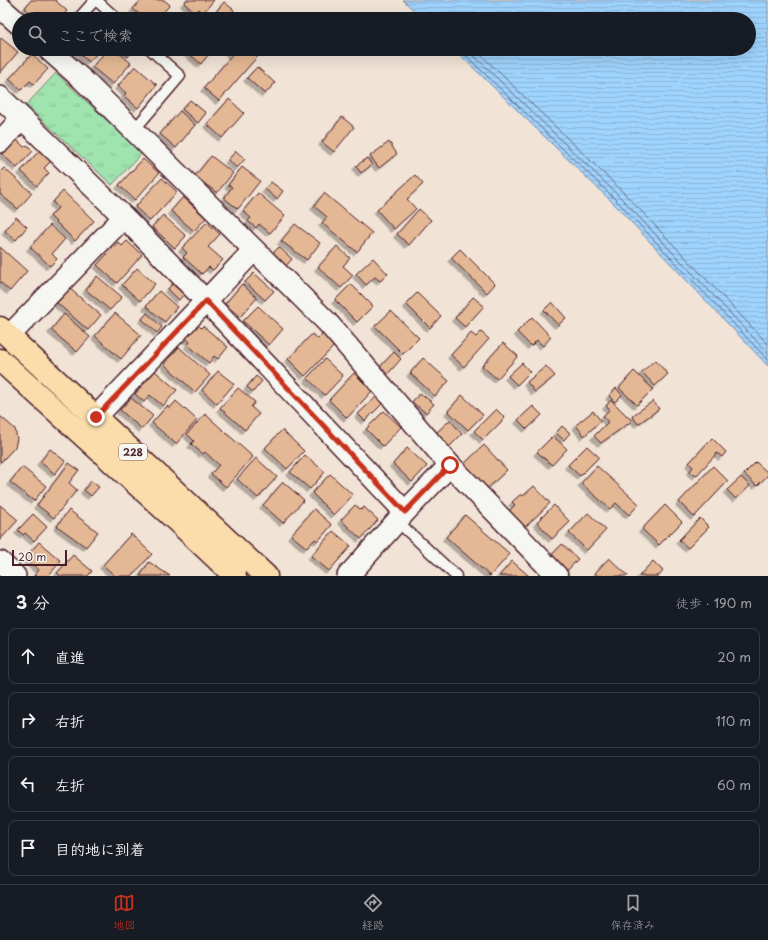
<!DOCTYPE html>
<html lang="ja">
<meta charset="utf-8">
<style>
body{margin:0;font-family:"Playpen Sans","Klee One",sans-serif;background:#20242c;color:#f1f3f6}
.scale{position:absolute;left:12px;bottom:10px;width:55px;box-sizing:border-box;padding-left:4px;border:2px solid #4a1f2b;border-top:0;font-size:11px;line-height:14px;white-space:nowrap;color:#4a1f2b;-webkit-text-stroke:3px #f6f6f2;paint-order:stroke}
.stop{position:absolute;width:12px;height:12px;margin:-9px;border:3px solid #c8321e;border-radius:50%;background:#fff}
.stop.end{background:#c8321e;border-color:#fff;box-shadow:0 1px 4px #0008}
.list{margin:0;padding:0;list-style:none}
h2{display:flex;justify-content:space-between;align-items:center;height:52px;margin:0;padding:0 16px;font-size:17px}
h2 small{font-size:13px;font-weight:400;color:#9ea1a6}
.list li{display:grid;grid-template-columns:26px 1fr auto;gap:12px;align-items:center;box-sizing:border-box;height:56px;margin:0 8px 8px;padding:0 8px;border:1px solid #363941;border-radius:8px}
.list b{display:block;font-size:15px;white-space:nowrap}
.list em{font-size:13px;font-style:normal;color:#9ea1a6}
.icon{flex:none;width:22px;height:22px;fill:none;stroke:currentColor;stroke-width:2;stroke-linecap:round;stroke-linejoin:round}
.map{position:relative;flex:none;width:768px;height:576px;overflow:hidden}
.search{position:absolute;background:#171b24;box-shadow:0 4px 16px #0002;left:12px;right:12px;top:12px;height:44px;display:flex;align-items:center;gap:10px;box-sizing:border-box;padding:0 14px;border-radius:22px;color:#9ea1a6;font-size:15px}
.sheet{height:308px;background:#171b24}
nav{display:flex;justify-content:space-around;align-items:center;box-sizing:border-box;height:56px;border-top:1px solid #363941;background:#171b24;font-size:11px;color:#9ea1a6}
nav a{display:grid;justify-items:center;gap:2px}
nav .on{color:#c8321e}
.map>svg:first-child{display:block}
</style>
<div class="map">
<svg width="768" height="576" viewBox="0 0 768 576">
<defs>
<pattern id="park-tufts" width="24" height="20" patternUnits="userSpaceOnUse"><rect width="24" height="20" fill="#9fe3af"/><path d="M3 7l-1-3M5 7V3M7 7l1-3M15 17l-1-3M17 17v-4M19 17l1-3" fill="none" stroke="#8ac297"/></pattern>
<pattern id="water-rules" width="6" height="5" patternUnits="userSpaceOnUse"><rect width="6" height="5" fill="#9fd4fe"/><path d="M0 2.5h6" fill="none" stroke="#8ab6da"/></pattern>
<filter id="shadow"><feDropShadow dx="-3.5" dy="3.5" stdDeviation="0" flood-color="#0004"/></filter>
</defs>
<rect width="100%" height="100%" fill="#f1e3d6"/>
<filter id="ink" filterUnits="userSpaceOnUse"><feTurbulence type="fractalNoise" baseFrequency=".025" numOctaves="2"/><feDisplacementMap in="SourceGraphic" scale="8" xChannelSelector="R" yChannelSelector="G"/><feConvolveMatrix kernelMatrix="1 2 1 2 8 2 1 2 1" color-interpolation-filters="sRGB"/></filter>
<g filter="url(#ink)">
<path fill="url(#park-tufts)" stroke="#74816d" d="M56,73L142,153L112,185L26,105Z"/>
<path fill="url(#water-rules)" stroke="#7d8caa" d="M403,0H768V366L613,203L454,49H749V19H423Z"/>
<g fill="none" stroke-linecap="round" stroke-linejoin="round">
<path stroke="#6c677f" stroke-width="1" d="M459,49L616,200L768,360
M467,49L620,197L768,353
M475,49L624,193L768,344"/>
</g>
<path fill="#e4b894" stroke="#4a1f2b" filter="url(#shadow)" d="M31,0H55L67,11L60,19H37L25,8Z
M141,0H164L170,5L157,19H145L133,9Z
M186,0H214L203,13L198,9L195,13L184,3Z
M224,2L234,10L227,19H210Z
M168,12L176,19H162Z
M1,38L18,52L0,73V40Z
M74,49H101L89,62Z
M108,49H114L131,63L113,84L92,67Z
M119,49H132L133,50L128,57Z
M185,49H213L201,64L185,50Z
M226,49H264L219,101L204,88L232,55Z
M32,54L48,69L34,84L30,81L21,90L9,79Z
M135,66L157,85L138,108L124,96L126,93L118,86Z
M257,67L275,83L265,94L247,78Z
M229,99L244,113L222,138L207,124Z
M190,100L206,113L198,123L182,109Z
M180,111L195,125L176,148L160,134Z
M342,117L354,127L334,152L322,142Z
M15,138L24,147L27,145L33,151L17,168L1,153Z
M389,142L397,154L379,168L370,156Z
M40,150L51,161L44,168L49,173L37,186L21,171Z
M236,151L245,159L237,168L228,160Z
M211,156L233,173L217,193L195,176Z
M367,158L372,165L361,173L356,166Z
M143,159L159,173L135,200L119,185Z
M242,167L260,181L238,209L224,198L232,187L228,185Z
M4,168L32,193L18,209L0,194V172Z
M415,175L423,184L407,199L416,209L394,229L377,210Z
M162,178L177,192L150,221L135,207Z
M271,182L283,191L277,199L265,189Z
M63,191L94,221L75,241L50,216L58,208L53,202Z
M258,193L285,216L270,233L259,224L256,228L248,221L251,218L243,211Z
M324,193L372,233L357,252L322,223L327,217L314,206Z
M183,197L206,218L194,231L171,211Z
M419,209L431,220L409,245L397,234Z
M163,215L186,236L175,248L152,227Z
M16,217L27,227L16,240L5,231Z
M207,222L220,234L208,247L223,260L213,270L209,267L202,274L183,257L187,253L182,248Z
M295,224L320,243L307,260L281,241Z
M50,225L65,239L52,254L57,259L50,266L30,247Z
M127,241L142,255L117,283L97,265L118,242L122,246Z
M337,246L350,258L343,266L353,275L341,288L318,267Z
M0,247L27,271L10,291L0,282Z
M279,247L292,259L285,267L271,255Z
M460,249L495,284L487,293L451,258Z
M373,258L388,274L380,281L375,277L366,285L356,274Z
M137,268L155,284L140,301L122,285Z
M254,273L274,291L265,300L245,282Z
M97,276L122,297L110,310L86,290Z
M172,284L184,294L179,300L168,289Z
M242,284L257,298L240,317L225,304Z
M351,284L373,306L357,322L335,300Z
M69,288L101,315L88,330L57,303Z
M159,291L177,307L165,322L146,306Z
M417,293L441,316L430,328L406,304Z
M473,297L484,306L465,327L455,318Z
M552,302L566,318L558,325L544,310Z
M258,306L283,329L269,345L243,321Z
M391,311L419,338L403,354L375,326Z
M115,313L141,335L121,359L95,336Z
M147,313L162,327L157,333L142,319Z
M64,314L90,337L77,352L51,330Z
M532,317L551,337L543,346L537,340L531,346L517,332Z
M195,322L201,328L203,326L228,347L218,359L214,356L209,363L188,345L190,342L183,336Z
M481,332L489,339L464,367L451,355L471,333L476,337Z
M312,334L318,339L323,334L335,345L305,376L288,359Z
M503,343L518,356L497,379L482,366Z
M179,347L210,375L195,392L164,364Z
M394,352L401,359L386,376L378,369Z
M423,358L449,381L435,396L410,373Z
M325,359L343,376L325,395L307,378Z
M655,360L668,374L655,386L642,372Z
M522,363L530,372L517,385L508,376Z
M546,366L555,376L535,392L527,382Z
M155,371L177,390L163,406L150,395L144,402L135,394Z
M218,371L234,384L217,404L202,390Z
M634,371L653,389L637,405L619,388Z
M354,373L372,391L347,418L329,400Z
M256,376L262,381L253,392L247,387Z
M238,388L255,402L251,407L259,414L245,430L220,408Z
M616,388L622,395L615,402L609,396Z
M420,393L434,404L426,413L412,402Z
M462,395L483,415L468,430L448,411Z
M376,397L382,404L365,421L358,414Z
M131,398L153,416L142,429L120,410Z
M611,400L632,421L601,443L594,436L608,422L603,416L610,409L606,406Z
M176,401L197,420L176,444L152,423L167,406L170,408Z
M653,401L659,409L638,424L632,416Z
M533,406L542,415L527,429L518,420Z
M496,409L505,418L483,440L474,431Z
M384,411L401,427L383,446L366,429Z
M593,411L601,421L584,436L576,425Z
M205,414L253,457L226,487L211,474L219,465L205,452L203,454L191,444L194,441L187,434Z
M0,416L15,429L17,439L15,447L1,462L0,461Z
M450,420L462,434L448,448L435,434Z
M562,426L570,433L564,440L556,433Z
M282,430L304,451L287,469L265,448Z
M553,436L567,449L552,465L537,452Z
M712,438L726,452L722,457L717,453L696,476L690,471L693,467L689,463Z
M484,445L507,470L487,489L463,465Z
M587,446L599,457L580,476L568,465Z
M407,448L427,466L412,482L393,464Z
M50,449L65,461L55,474L40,462Z
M305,455L325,472L310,489L290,472Z
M256,458L277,477L258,498L237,479Z
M756,462L768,473V475L757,486L744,474Z
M69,463L79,470L69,483L77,490L54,518L37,505Z
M597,466L639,504L629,515L616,503L610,509L581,483Z
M713,466L728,481L694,517L679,502Z
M22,467L46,486L34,501L10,482Z
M330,474L353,495L334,515L312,493Z
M741,477L750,486L736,499L727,490Z
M91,481L99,487L91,496L84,490Z
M283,482L304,500L283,523L263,505Z
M534,486L550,503L524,528L508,512L515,505L512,502L521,494L523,496Z
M0,505L18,520L0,540Z
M355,505L361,510L364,507L378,520L361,539L341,520Z
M554,505L570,522L552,539L537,522Z
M665,505L682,522L659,545L642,529Z
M314,509L332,525L318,541L315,539L307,548L291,535Z
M69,510L98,532L86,547L57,526Z
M588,513L606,530L587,550L569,533Z
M33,514L47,527L34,541L25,533L23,535L18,530Z
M465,515L510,554L490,576L446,537Z
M700,518L709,527L688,548L679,540Z
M333,531L351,546L329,571L311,556Z
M131,534L152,554L132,576H115L103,565Z
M39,542L61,561L48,576H34L39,570L25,558Z
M562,544L578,559L564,574L548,559Z
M73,555L92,571L88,576H61L57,573Z
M609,558L628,576H598L595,573Z
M512,561L529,576H499Z
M653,561L663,571L659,576H639Z
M149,562L170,576H140Z"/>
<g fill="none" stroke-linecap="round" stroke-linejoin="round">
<defs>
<path id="lane" d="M96,0L117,19
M78,19L95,0
M134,130L180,76L150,49
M397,521L456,576"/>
<path id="street" d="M0,7L19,24
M48,49L83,80L327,322L450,465L557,576
M0,97L124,217L206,301L405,512
M0,142L22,118
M9,336L124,217
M96,417L254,250
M0,562L15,576
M348,576L405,512L450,465"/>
<path id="highway" d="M0,328L266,576
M0,360L178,522L235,576"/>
</defs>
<use href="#lane" stroke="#4a1f2b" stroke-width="13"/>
<use href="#street" stroke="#4a1f2b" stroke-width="24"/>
<use href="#highway" stroke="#4a1f2b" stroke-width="25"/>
<use href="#lane" stroke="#f6f6f2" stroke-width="10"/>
<use href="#street" stroke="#f6f6f2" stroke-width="21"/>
<use href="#highway" stroke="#faddab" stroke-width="22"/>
</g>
</g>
<g fill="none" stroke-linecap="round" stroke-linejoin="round" filter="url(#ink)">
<path stroke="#c8321e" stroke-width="5" d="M96,417L206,301L405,512L450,465"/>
</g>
<g text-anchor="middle" stroke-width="4" stroke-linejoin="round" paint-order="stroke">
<rect fill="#f6f6f2" stroke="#7e6067" stroke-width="1" x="119" y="444" width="28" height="16" rx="3"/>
<g font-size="10" font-weight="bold" fill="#4a1f2b">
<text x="133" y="456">228</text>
</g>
</g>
</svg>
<div class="scale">20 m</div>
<div class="stop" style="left:450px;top:465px"></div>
<div class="stop end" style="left:96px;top:417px"></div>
<div class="search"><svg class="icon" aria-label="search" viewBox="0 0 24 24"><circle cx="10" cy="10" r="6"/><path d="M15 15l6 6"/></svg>ここで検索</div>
</div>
<section class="sheet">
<h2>3 分<small>徒歩 · 190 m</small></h2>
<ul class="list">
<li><svg class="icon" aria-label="ahead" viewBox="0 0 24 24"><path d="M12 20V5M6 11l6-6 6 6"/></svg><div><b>直進</b></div><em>20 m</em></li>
<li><svg class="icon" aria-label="right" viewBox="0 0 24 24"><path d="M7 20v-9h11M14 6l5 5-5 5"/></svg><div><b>右折</b></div><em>110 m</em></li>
<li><svg class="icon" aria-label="left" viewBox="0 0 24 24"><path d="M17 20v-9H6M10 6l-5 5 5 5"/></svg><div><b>左折</b></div><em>60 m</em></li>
<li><svg class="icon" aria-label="arrive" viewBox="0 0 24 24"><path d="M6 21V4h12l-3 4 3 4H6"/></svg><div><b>目的地に到着</b></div></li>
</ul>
</section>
<nav>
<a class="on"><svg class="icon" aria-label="map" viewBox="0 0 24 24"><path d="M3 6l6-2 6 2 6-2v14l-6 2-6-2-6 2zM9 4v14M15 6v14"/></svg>地図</a>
<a><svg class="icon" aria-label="directions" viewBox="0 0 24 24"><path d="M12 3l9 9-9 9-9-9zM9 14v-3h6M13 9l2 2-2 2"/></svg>経路</a>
<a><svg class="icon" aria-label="saved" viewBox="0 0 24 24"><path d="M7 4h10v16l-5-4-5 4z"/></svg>保存済み</a>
</nav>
